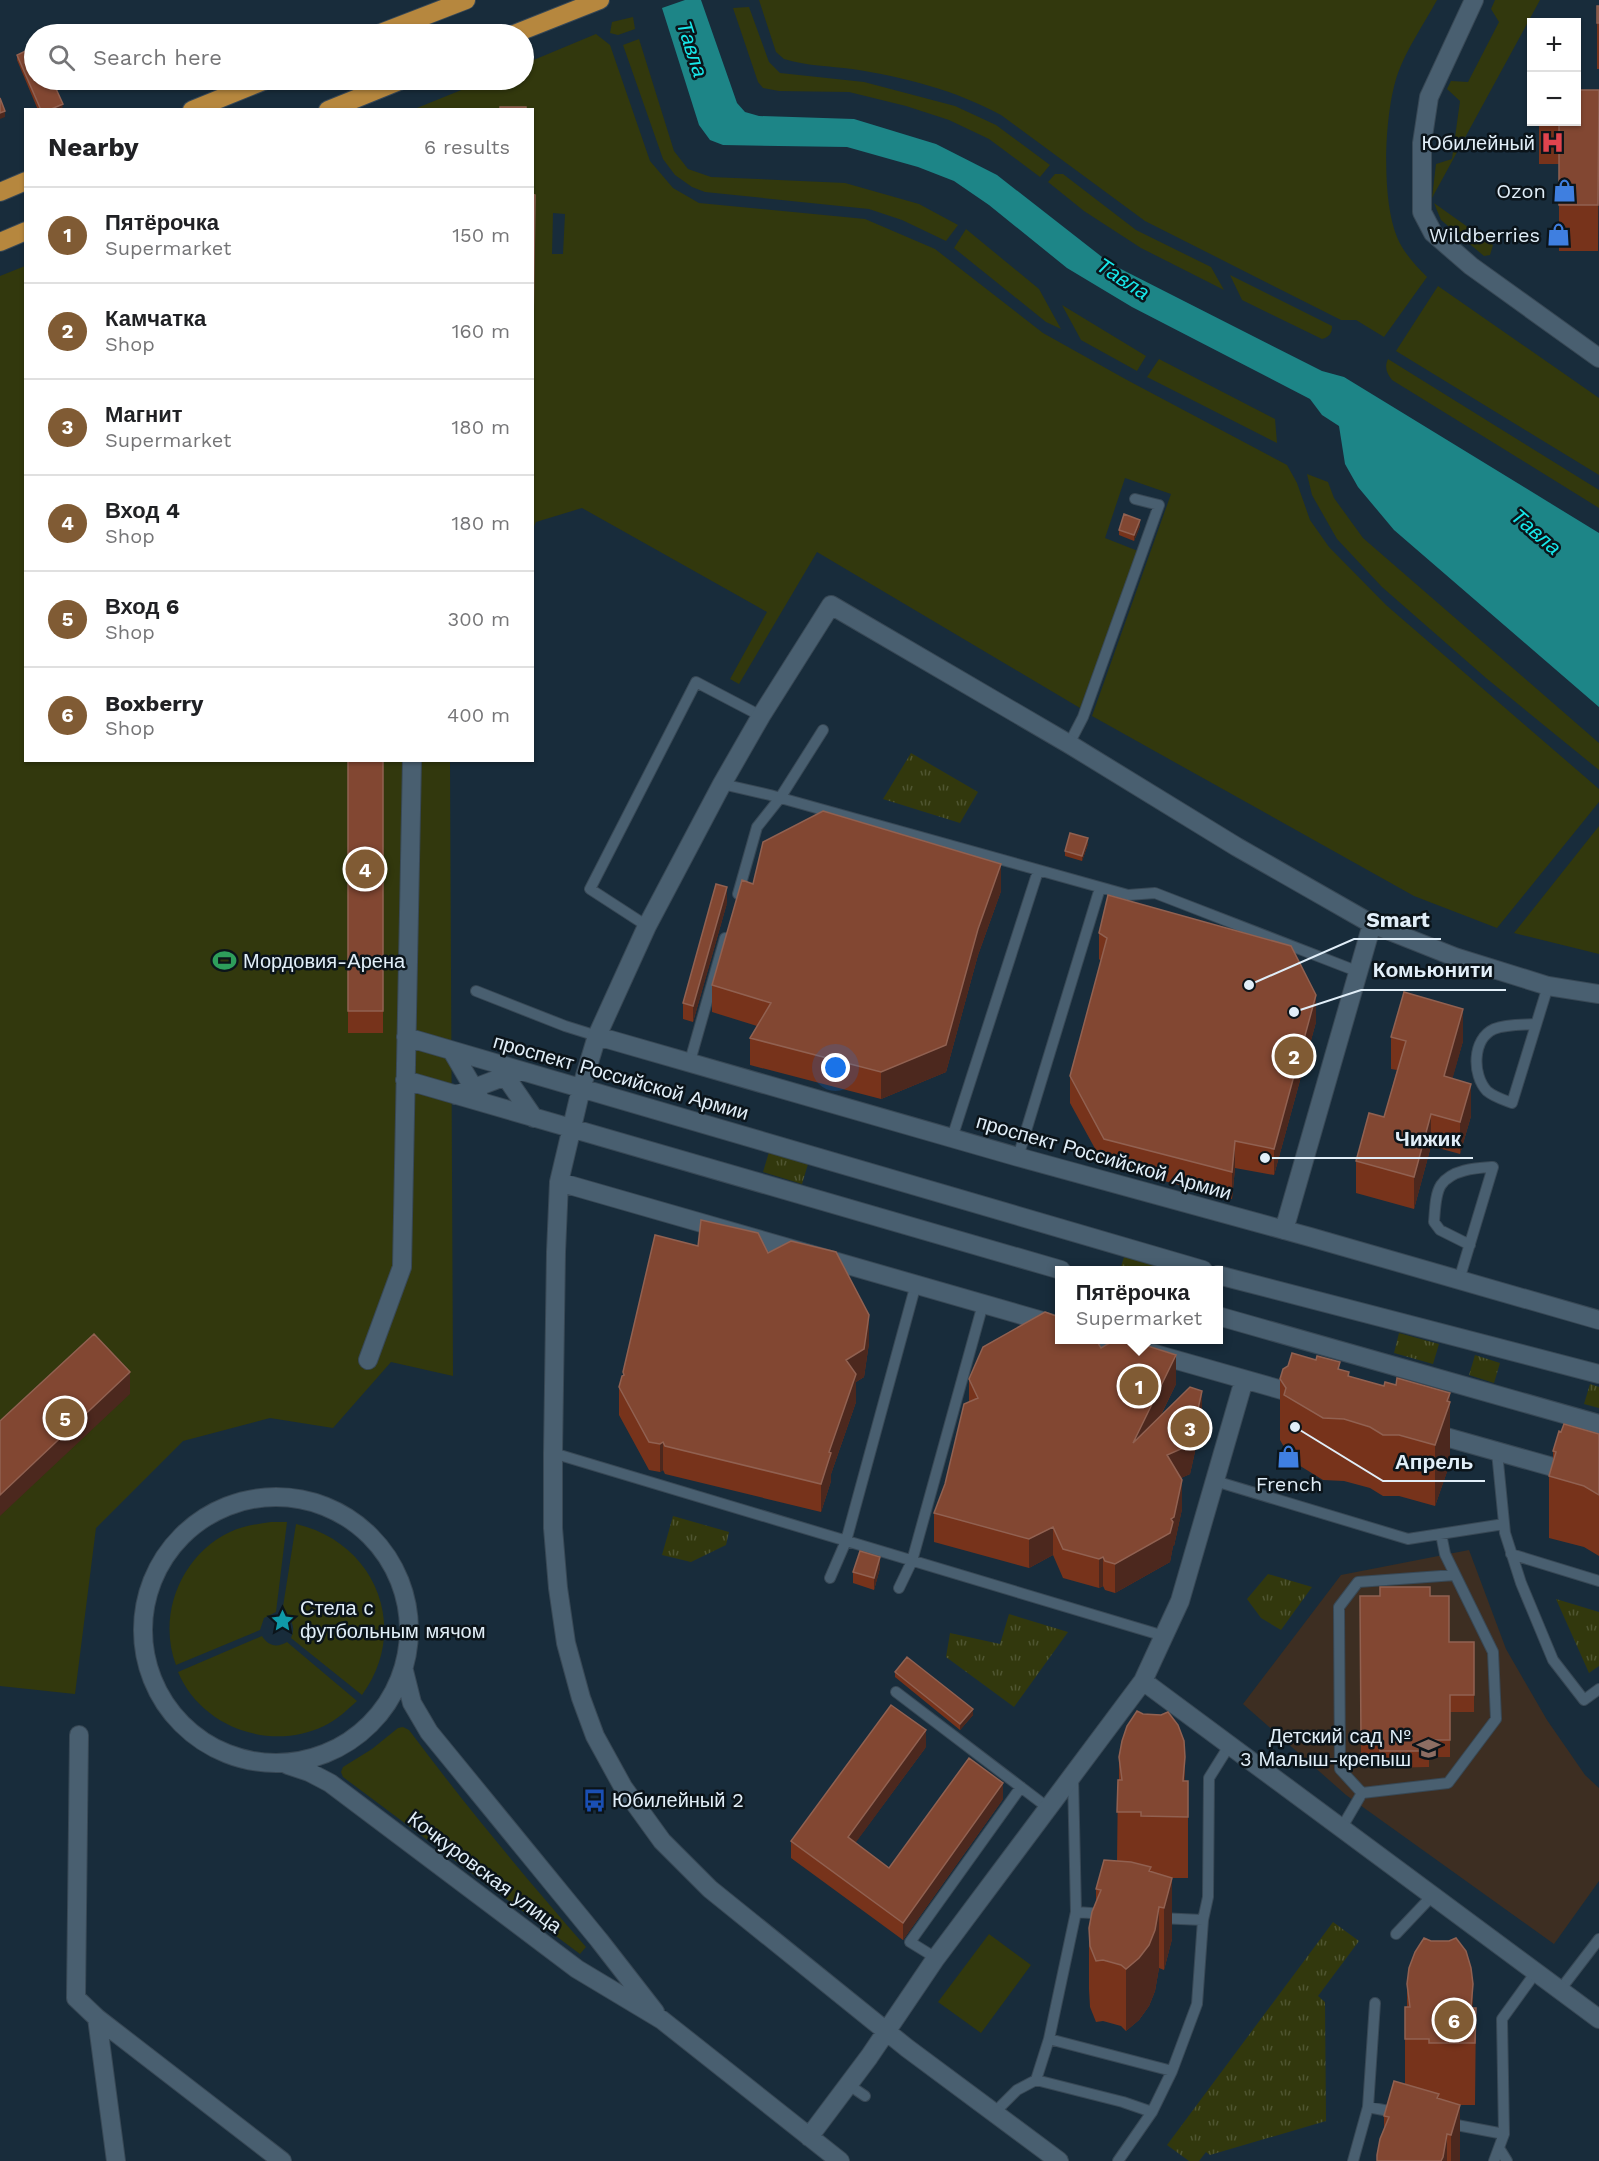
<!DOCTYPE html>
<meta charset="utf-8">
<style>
body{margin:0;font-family:"Work Sans",sans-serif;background:#f2f2f2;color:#202124}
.controls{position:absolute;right:18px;top:18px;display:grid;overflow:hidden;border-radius:0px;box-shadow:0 2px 4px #0004}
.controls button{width:54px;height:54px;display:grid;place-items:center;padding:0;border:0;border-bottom:2px solid #e0e0e0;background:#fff;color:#202124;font:30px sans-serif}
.you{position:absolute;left:836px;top:1068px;width:21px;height:21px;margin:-15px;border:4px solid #fff;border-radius:50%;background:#1a73e8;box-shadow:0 0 0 9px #1a73e833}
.badge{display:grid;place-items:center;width:39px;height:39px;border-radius:50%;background:#805b34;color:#fff;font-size:20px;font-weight:700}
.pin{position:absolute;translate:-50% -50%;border:3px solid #fff;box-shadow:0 2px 6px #0006}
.popup{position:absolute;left:1055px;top:1266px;width:168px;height:78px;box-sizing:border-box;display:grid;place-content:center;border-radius:0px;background:#fff;filter:drop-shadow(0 2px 4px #0005);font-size:20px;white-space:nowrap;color:#757577}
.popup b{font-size:22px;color:#202124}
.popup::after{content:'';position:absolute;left:50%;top:100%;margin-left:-12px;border:12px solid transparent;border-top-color:#fff}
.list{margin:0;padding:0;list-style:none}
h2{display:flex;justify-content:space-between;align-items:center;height:78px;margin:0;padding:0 24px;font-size:26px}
h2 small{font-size:20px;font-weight:400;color:#757577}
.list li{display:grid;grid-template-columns:39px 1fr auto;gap:18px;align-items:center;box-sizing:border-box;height:96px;padding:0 24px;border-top:2px solid #e0e0e0}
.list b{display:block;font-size:22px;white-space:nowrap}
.list p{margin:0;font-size:20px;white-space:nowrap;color:#757577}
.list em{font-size:20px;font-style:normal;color:#757577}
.icon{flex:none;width:33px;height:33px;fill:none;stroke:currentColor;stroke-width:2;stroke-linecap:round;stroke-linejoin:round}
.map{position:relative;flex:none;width:1599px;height:2161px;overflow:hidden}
.search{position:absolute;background:#fff;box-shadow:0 2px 4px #0004;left:24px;top:24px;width:510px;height:66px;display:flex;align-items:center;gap:15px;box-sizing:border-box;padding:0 21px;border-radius:33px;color:#757577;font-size:22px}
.panel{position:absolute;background:#fff;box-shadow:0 2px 4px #0004;left:24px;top:108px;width:510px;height:654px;border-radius:0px}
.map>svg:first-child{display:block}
</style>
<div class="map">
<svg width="1599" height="2161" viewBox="0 0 1599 2161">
<defs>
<pattern id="park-tufts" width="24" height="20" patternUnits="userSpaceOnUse" patternTransform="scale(1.5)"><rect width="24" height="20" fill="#32380d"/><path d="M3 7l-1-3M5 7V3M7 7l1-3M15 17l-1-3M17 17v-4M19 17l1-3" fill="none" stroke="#4f5531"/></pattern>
</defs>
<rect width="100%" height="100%" fill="#182c3b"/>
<path fill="#3d2e22" d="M1469,1550L1506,1649L1547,1720L1585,1775L1599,1788V1881L1554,1944L1346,1795L1243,1704L1341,1575Z"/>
<path fill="#32380d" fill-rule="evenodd" d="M759,0H1437C1424,24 1407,48 1398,73C1384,112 1381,199 1397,237C1403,252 1416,266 1427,277L1384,337L1356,320H1341L1145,221L1001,115C955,90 904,77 852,69C830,66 806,66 784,59L776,52Z
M1495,0H1540L1432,198L1436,164L1452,159L1460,101L1447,89L1451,81L1468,82L1499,22L1491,9Z
M749,7L769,62L780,73L864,82L955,106L996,125L1050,165L1040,177L989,139L949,120L906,106L849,92L779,91L763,88L758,82L733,8Z
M633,17L635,29L618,35L610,33L612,22Z
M596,34L610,45L650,161L673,188L699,203L865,219L935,249L1043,333L1127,380L1287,465L1297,483L1310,520L1329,547L1386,605L1599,789V802L1497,928L1414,896L1092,716L1171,494L1125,478L1105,538L1138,551L1080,708L817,552L739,684L730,679L767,612L582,508L536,522L533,529L532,110H412L486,80H524V64ZM553,213L565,214L563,254H552Z
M639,39L674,151L688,169L711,177L845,183L919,204L958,225L946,241L902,220L869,209L705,192L692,187L675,175L663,159L623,45Z
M1055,174H1063L1136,230L1211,267L1224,290L1141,248L1084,211L1048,182Z
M1434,203L1493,245L1490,255L1484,256L1441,220Z
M966,229L1039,289L1061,329L1046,322L954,248Z
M25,266L26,760L450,761L453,1376L391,1362L333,1428L270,1418L183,1441L96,1528L75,1694L0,1686V276Z
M1230,275L1332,326C1332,334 1329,337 1322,339L1242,300Z
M1438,286L1599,398V475L1396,351Z
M1062,305L1146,356L1137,371L1081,340Z
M1159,359L1275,419L1277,443L1147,377Z
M1388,359L1599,490V508L1392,380C1387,373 1384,368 1388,359Z
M1307,474L1328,482L1334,498L1363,538L1599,743V770L1486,678L1382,587L1337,539L1312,495Z
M1599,826V954L1514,933Z
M271,1522H287L276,1612L264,1618L260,1630L176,1665C157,1615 181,1555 230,1532C243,1526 257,1524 271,1522Z
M296,1524C375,1542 411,1628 362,1695L291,1638C296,1627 292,1619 282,1613Z
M262,1636C268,1646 277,1648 287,1642L357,1701C347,1710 337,1720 324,1726C270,1752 201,1727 178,1672Z
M403,1727L409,1730C465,1805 525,1877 586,1947L580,1954L343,1777L341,1772L343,1767L372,1749L398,1728Z
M989,1934L1031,1965L981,2033L938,2002Z"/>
<path fill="url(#park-tufts)" d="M911,753L978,792L960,823L883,799Z
M769,1152L808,1164L802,1184L763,1172Z
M1124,1257L1171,1270H1120Z
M1399,1333L1439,1344L1433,1364L1394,1353Z
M1475,1355L1500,1363L1494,1383L1469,1375Z
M1590,1384L1599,1387V1408L1584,1404Z
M673,1516L729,1532L726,1545L691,1562L662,1555Z
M1268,1574L1312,1587L1281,1630L1261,1618L1247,1599Z
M1556,1599L1599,1612V1666L1589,1673Z
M1009,1614L1068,1632L1014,1707L946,1657L950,1633L1000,1644Z
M1333,1922L1359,1941L1318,1996L1325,2002L1326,2121L1210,2155L1206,2152L1199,2161H1189L1167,2145Z"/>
<path fill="#1d8587" d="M685,0H701L737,103L745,112L759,116L854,119L936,144L997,175L1111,264L1322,371L1344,377L1599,533V707L1394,530L1358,487L1345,464L1339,426L1322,415L1310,399L1132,307L1067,268L989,205L954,181L918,167L847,147L723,145L710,140L699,125L662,8Z"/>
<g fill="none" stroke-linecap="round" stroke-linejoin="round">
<defs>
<path id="lane" d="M1069,744L1083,717L1159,505L1135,499
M722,784L770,795L1128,895L1155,893L1359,972
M738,894L757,827L780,798L823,730
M647,926L590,889L696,682L761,716
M476,991L565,1026L597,1036
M1536,1024C1522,1025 1507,1024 1494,1029C1472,1039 1472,1075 1487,1091C1494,1097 1504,1100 1512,1103L1548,986
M690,1061L725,938
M952,1138L1038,871
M1018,1157L1100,888
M1459,1280L1493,1167C1477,1168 1452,1169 1441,1185C1435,1194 1435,1211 1434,1222L1440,1230L1470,1245
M1497,1452L1505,1533L1521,1583L1553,1660L1584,1700L1599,1689
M553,1453L1164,1636
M1215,1481L1408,1539L1504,1524
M1441,1534L1445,1554L1493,1652L1496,1719L1448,1783L1362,1793L1340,1769L1339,1607L1358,1582L1455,1575
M1511,1554L1599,1581
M830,1578L846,1541L916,1284
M899,1588L912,1561L983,1304
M896,1692L1047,1807
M1073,1776L1076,1912
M1341,1829L1362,1793
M1159,1918L1203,1920
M1396,1934L1432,1896
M936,1958L910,1942L1021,1787
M1560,1990L1599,1939
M1049,2039L1172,2071
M1036,2080L1123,2102L1152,2112
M849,2085L865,2096
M1368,2107L1375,2003
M994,2113L1017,2090L1036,2080L1049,2039L1076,1912L1105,1914
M1446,2123L1504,2134L1494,2161
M1504,2134L1502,2019L1536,1972
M1499,2148L1507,2161
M1118,2161L1152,2112L1172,2071L1197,2004L1203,1920L1208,1897L1209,1778L1229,1746
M1353,2161L1368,2107L1399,2113"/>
<path id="street" d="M1474,0L1429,97L1422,143V212L1433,233L1471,266L1599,358
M597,1036L1018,1157L1310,1237L1599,1320
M406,1037L1203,1270
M452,1051L480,1099
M499,1067L534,1118
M405,1080L1061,1270
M456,1095L519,1071
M559,1182L1060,1326
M1284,1230L1372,924
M1218,1275L1599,1374
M1218,1316L1599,1424
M1106,1340L1303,1396
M368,1360L402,1267L412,760
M1428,1432L1599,1480
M143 1630a133 133 0 1 1 266 0a133 133 0 1 1-266 0Z
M404,1671L412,1703L429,1732L599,1940L655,2012
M1143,1681L1599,2019
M79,1735L76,1998L97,2018L116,2161
M288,1765L309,1772L330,1783L577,1969L662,2020L840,2161
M97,2018L282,2161
M809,2137L869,2057L936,1958L1143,1681L1180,1601L1244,1380
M1059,2161L907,2048L710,1889L662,1841L623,1787L595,1736L581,1698L566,1643L558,1588L553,1528V1453L556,1252L559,1182L581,1089L597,1036L647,926L722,784L761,716L831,605L1069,744L1237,847L1372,924L1455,957L1548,986L1599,994"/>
<path id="primary" d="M378,34L466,0
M514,34L600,0
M192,110L266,80
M328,110L402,80
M0,192L26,181
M0,242L26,231"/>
</defs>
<use href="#lane" stroke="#384855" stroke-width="12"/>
<use href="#street" stroke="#384855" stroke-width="20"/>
<use href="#primary" stroke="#384855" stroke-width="20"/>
<use href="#lane" stroke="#495f70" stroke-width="10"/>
<use href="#street" stroke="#495f70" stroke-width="18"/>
<use href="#primary" stroke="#b6873e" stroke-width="18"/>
</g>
<path fill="#77331b" d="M1597,6H1599V69H1597Z
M17,55L63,109L38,110L17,60Z
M1599,90L1598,251H1559V164H1539V122H1576Z
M1140,526L1134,541L1119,535V530Z
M348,760H383V1033H348Z
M1088,844L1082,861L1065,856V851Z
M753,884L1001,891L978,955L946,1072L881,1099L750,1065V1038L757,1026L712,1012V985Z
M727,903L693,1022L683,1019V1003Z
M1099,933L1316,1022L1274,1175L1235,1168L1232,1199L1104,1165L1070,1103V1076L1101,961L1099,959Z
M1391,1037L1463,1041L1452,1079L1471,1116L1460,1154L1431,1146L1414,1209L1356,1193V1161L1384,1117L1397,1070L1391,1069Z
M698,1246L768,1253L869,1343L864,1377L856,1382V1402L831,1474V1481L821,1512L665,1474L663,1470L660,1472L649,1470L619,1415V1387L623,1376V1372Z
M1101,1348L1176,1384L1161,1415L1202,1420L1190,1474L1181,1478L1182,1509L1174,1546H1173L1170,1562L1115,1593L1105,1590L1103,1586L1099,1588L1063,1578L1053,1555L1029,1568L934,1542V1513L945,1484L969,1402V1379Z
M1340,1370L1349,1376L1384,1386L1450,1402V1463L1435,1506L1399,1496H1383L1370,1488L1344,1481L1323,1480L1284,1456V1447L1280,1440V1379Z
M1599,1434V1556L1584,1547L1549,1538V1476L1553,1463V1451Z
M880,1568L874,1590L853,1583V1572Z
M1360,1596H1430L1449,1642L1474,1695V1712H1450V1757H1429V1767L1380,1768V1758H1361Z
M895,1672L973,1715L960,1730L895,1677Z
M926,1747L855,1843L889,1868L1003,1799L903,1940L791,1858V1841Z
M1119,1757L1185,1781H1188V1878H1172V1939L1164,1970L1159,1968L1155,1991L1149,2006L1139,2020L1126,2031L1121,2026L1103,2021L1096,2022L1090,2007L1089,1989V1928L1096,1902V1889L1117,1861L1118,1780H1119Z
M1407,1984L1473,2008H1476L1475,2105H1459L1460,2161H1377L1384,2129V2116L1405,2085V2007H1407Z"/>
<path fill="#4c281e" d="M63,104L62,110H49Z
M5,111V117L0,119V113Z
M1140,520V526L1134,541V535Z
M1088,838V844L1082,861V856Z
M1001,864V891L978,955L946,1072L881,1099V1072L978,929Z
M727,887V903L693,1022V1006Z
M1316,995V1022L1274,1175V1149Z
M1463,1009V1041L1444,1109V1076Z
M1471,1084V1116L1460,1154V1122Z
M1431,1114V1146L1414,1209V1177Z
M1235,1141V1168L1232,1199V1172Z
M869,1315V1343L864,1377L856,1382V1402L831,1474V1481L821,1512V1484L829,1452L846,1360Z
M1176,1355V1384L1133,1471V1443Z
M130,1372V1394L0,1516V1495Z
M1202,1391V1420L1190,1474L1167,1484V1455Z
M1450,1393V1463L1435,1506V1445Z
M663,1442V1470L660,1472V1444Z
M1182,1480V1509L1174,1546H1173L1170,1562L1115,1593V1564L1171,1519Z
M1053,1527V1555L1029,1568V1539Z
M880,1557V1568L874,1590V1578Z
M1103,1557V1586L1099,1588V1559Z
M973,1709V1715L960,1730V1724Z
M926,1730V1747L848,1853V1837Z
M1185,1757V1817L1183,1781Z
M1003,1783V1799L903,1940V1923Z
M1172,1878V1939L1164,1970V1908Z
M1159,1907V1968L1155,1991L1149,2006L1139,2020L1126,2031V1969Z
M1473,1984V2043L1471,2008Z
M1460,2105V2161H1451V2135Z
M1447,2134V2161H1441Z"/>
<path fill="#824732" stroke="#916151" stroke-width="1.5" d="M1597,6H1599V23H1597Z
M34,47V80H52L63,104L49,110H41L17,55Z
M1576,90H1599L1598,205H1559V122H1576Z
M0,98L5,111L0,113Z
M500,107H526V110H500Z
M532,194L535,195L533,329H532Z
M1124,514L1140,520L1134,535L1119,530Z
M348,760H383V1011H348Z
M823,811L1001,864L978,929L946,1045L881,1072L750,1038L771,1003L712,985L742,880L753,884L763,842Z
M1070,833L1088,838L1082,856L1065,851Z
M716,884L727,887L693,1006L683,1003Z
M1108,895L1291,946L1316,995L1274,1149L1235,1141L1232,1172L1104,1139L1070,1076L1107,938L1099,933Z
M1404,992L1463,1009L1444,1076L1471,1084L1460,1122L1431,1114L1414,1177L1356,1161L1369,1113L1384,1117L1406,1041L1391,1037Z
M701,1220L758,1233L768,1253L791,1241L836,1252L869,1315L864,1349L846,1360L856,1374L829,1452L831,1453L821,1484L665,1446L663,1442L660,1444L649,1442L619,1387L622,1376L624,1375L623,1372L655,1235L698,1246Z
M1045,1312L1059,1317V1340H1096L1101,1348L1115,1340H1129L1176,1355L1133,1443L1190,1387L1202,1391L1190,1445L1167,1455L1182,1480L1174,1517L1171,1519L1173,1522L1170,1533L1115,1564L1105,1561L1103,1557L1099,1559L1063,1549L1053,1527L1029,1539L934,1513L945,1484L964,1404L978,1398L969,1379L983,1347Z
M94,1334L130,1372L0,1495V1421Z
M1292,1353L1316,1360L1317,1356L1340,1362L1338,1369L1349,1372L1348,1376L1384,1386L1385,1382L1396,1385L1397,1378L1450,1393L1447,1401L1450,1402L1435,1445L1399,1435H1383L1370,1427L1344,1419L1323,1418L1284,1395L1286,1388L1280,1379L1283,1369L1288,1366Z
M1564,1424L1599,1434V1495L1584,1486L1549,1476L1556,1452L1553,1451L1559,1431L1561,1432Z
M860,1551L880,1557L874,1578L853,1572Z
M1380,1587H1430V1596H1449V1642H1474V1695H1450V1740H1429V1751H1380V1741H1361L1360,1596H1380Z
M907,1657L973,1709L960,1724L895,1672Z
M891,1705L926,1730L848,1837L889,1868L969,1758L1003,1783L903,1923L791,1841Z
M1137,1711L1143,1714L1161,1715L1168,1712L1178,1725L1184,1741L1185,1757L1183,1781H1188V1817L1141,1816V1812H1117L1118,1780H1122L1119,1757L1122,1741L1127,1726Z
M1104,1860L1131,1862L1151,1867L1149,1871L1172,1878L1164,1908L1159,1907L1155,1930L1149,1945L1139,1958L1126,1969L1121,1965L1103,1960L1096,1961L1090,1946L1089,1928L1092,1912L1101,1890L1096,1889Z
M1424,1938L1431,1941H1449L1456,1938L1466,1951L1471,1968L1473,1984L1471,2008H1476L1475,2043H1429V2039H1405V2007H1410L1407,1984L1409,1968L1415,1952Z
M1394,2081L1439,2094L1437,2098L1460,2105L1451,2135L1447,2134L1443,2157L1441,2161H1377V2155L1380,2139L1389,2117L1384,2116Z"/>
<defs>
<symbol id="hospital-bare" viewBox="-9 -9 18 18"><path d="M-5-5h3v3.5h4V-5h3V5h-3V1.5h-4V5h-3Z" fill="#e0444e" stroke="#0b141a" stroke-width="2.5" paint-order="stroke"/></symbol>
<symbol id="shop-bare" viewBox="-9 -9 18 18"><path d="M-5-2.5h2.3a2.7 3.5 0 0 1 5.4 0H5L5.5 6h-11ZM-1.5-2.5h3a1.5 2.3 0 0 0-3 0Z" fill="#3f7fe0" stroke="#0b141a" stroke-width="2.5" paint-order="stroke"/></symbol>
<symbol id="stadium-bare" viewBox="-9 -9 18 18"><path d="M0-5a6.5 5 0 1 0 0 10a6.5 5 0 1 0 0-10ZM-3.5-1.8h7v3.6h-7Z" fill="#2e9e5b" stroke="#0b141a" stroke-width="2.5" paint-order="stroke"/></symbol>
<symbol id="sight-bare" viewBox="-9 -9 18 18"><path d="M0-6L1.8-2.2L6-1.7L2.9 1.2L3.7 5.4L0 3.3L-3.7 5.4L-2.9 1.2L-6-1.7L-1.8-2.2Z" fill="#0f9aa8" stroke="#0b141a" stroke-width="2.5" paint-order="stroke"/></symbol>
<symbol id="school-bare" viewBox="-9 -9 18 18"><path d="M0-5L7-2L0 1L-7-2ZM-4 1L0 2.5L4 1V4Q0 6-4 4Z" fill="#8d6e63" stroke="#0b141a" stroke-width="2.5" paint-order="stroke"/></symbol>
<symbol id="bus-bare" viewBox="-9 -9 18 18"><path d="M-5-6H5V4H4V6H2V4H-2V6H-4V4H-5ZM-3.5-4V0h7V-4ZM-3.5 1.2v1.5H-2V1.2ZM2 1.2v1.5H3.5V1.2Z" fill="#1a4fb4" stroke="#0b141a" stroke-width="2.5" paint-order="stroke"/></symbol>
</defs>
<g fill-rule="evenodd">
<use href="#hospital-bare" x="1536" y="126" width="33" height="33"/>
<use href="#shop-bare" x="1548" y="174" width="33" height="33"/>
<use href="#shop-bare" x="1542" y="218" width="33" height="33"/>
<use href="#stadium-bare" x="208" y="944" width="33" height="33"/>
<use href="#shop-bare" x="1272" y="1440" width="33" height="33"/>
<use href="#sight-bare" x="266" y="1604" width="33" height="33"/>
<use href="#school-bare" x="1412" y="1732" width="33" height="33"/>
<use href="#bus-bare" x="578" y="1784" width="33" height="33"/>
</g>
<g text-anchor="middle" stroke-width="5" stroke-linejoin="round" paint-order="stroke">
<g font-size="20" fill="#e1eef8" stroke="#0b141a" text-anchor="end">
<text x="1535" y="150">Юбилейный</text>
<text x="1546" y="198">Ozon</text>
<text x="1540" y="242">Wildberries</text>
<text x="243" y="968" text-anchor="start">Мордовия-Арена</text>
<text x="1289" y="1491" text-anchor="middle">French</text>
<text x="300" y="1615" text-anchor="start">Стела с<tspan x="300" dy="23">футбольным мячом</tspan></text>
<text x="1411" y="1743">Детский сад №<tspan x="1411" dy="23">3 Малыш-крепыш</tspan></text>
<text x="612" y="1807" text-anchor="start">Юбилейный 2</text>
</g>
<g font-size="20" fill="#e1eef8" stroke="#0b141a">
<text transform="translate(621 1077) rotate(16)" y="7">проспект Российской Армии</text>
<text transform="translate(1104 1157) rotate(16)" y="7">проспект Российской Армии</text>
<text transform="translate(485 1872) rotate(37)" y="7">Кочкуровская улица</text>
</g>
<g font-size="21" font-style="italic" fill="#17e7ea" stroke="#0b141a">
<text transform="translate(692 49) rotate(72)" y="7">Тавла</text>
<text transform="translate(1123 279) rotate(33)" y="7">Тавла</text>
<text transform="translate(1536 532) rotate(41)" y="7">Тавла</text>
</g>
</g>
<path fill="none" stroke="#e1eef8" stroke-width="2" d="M1249 985L1354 939H1441M1294 1012L1361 990H1506M1265 1158L1383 1158H1473M1295 1427L1383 1481H1485"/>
<g fill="#e1eef8" stroke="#0b141a" stroke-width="2">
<circle cx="1249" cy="985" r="6"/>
<circle cx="1294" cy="1012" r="6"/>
<circle cx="1265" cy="1158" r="6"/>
<circle cx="1295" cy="1427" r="6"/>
</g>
<g font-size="21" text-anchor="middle" font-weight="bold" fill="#e1eef8" stroke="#0b141a" stroke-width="5" stroke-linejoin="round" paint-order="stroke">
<text x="1398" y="927">Smart</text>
<text x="1433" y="977">Комьюнити</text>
<text x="1428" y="1146">Чижик</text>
<text x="1434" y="1469">Апрель</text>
</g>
</svg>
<div class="controls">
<button>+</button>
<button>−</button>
</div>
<div class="you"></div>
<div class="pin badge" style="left:1139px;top:1386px">1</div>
<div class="popup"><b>Пятёрочка</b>Supermarket</div>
<div class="pin badge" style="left:1294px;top:1056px">2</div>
<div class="pin badge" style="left:1190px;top:1428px">3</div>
<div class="pin badge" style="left:365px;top:869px">4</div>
<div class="pin badge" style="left:65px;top:1418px">5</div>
<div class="pin badge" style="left:1454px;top:2020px">6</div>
<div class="search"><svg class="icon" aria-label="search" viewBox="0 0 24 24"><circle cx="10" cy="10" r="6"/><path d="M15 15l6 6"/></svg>Search here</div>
<section class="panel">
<h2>Nearby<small>6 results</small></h2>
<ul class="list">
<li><span class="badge">1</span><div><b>Пятёрочка</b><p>Supermarket</p></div><em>150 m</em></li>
<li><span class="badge">2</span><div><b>Камчатка</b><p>Shop</p></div><em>160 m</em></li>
<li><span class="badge">3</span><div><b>Магнит</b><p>Supermarket</p></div><em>180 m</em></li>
<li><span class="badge">4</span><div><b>Вход 4</b><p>Shop</p></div><em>180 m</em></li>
<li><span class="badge">5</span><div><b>Вход 6</b><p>Shop</p></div><em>300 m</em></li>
<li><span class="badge">6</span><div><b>Boxberry</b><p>Shop</p></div><em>400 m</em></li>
</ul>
</section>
</div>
